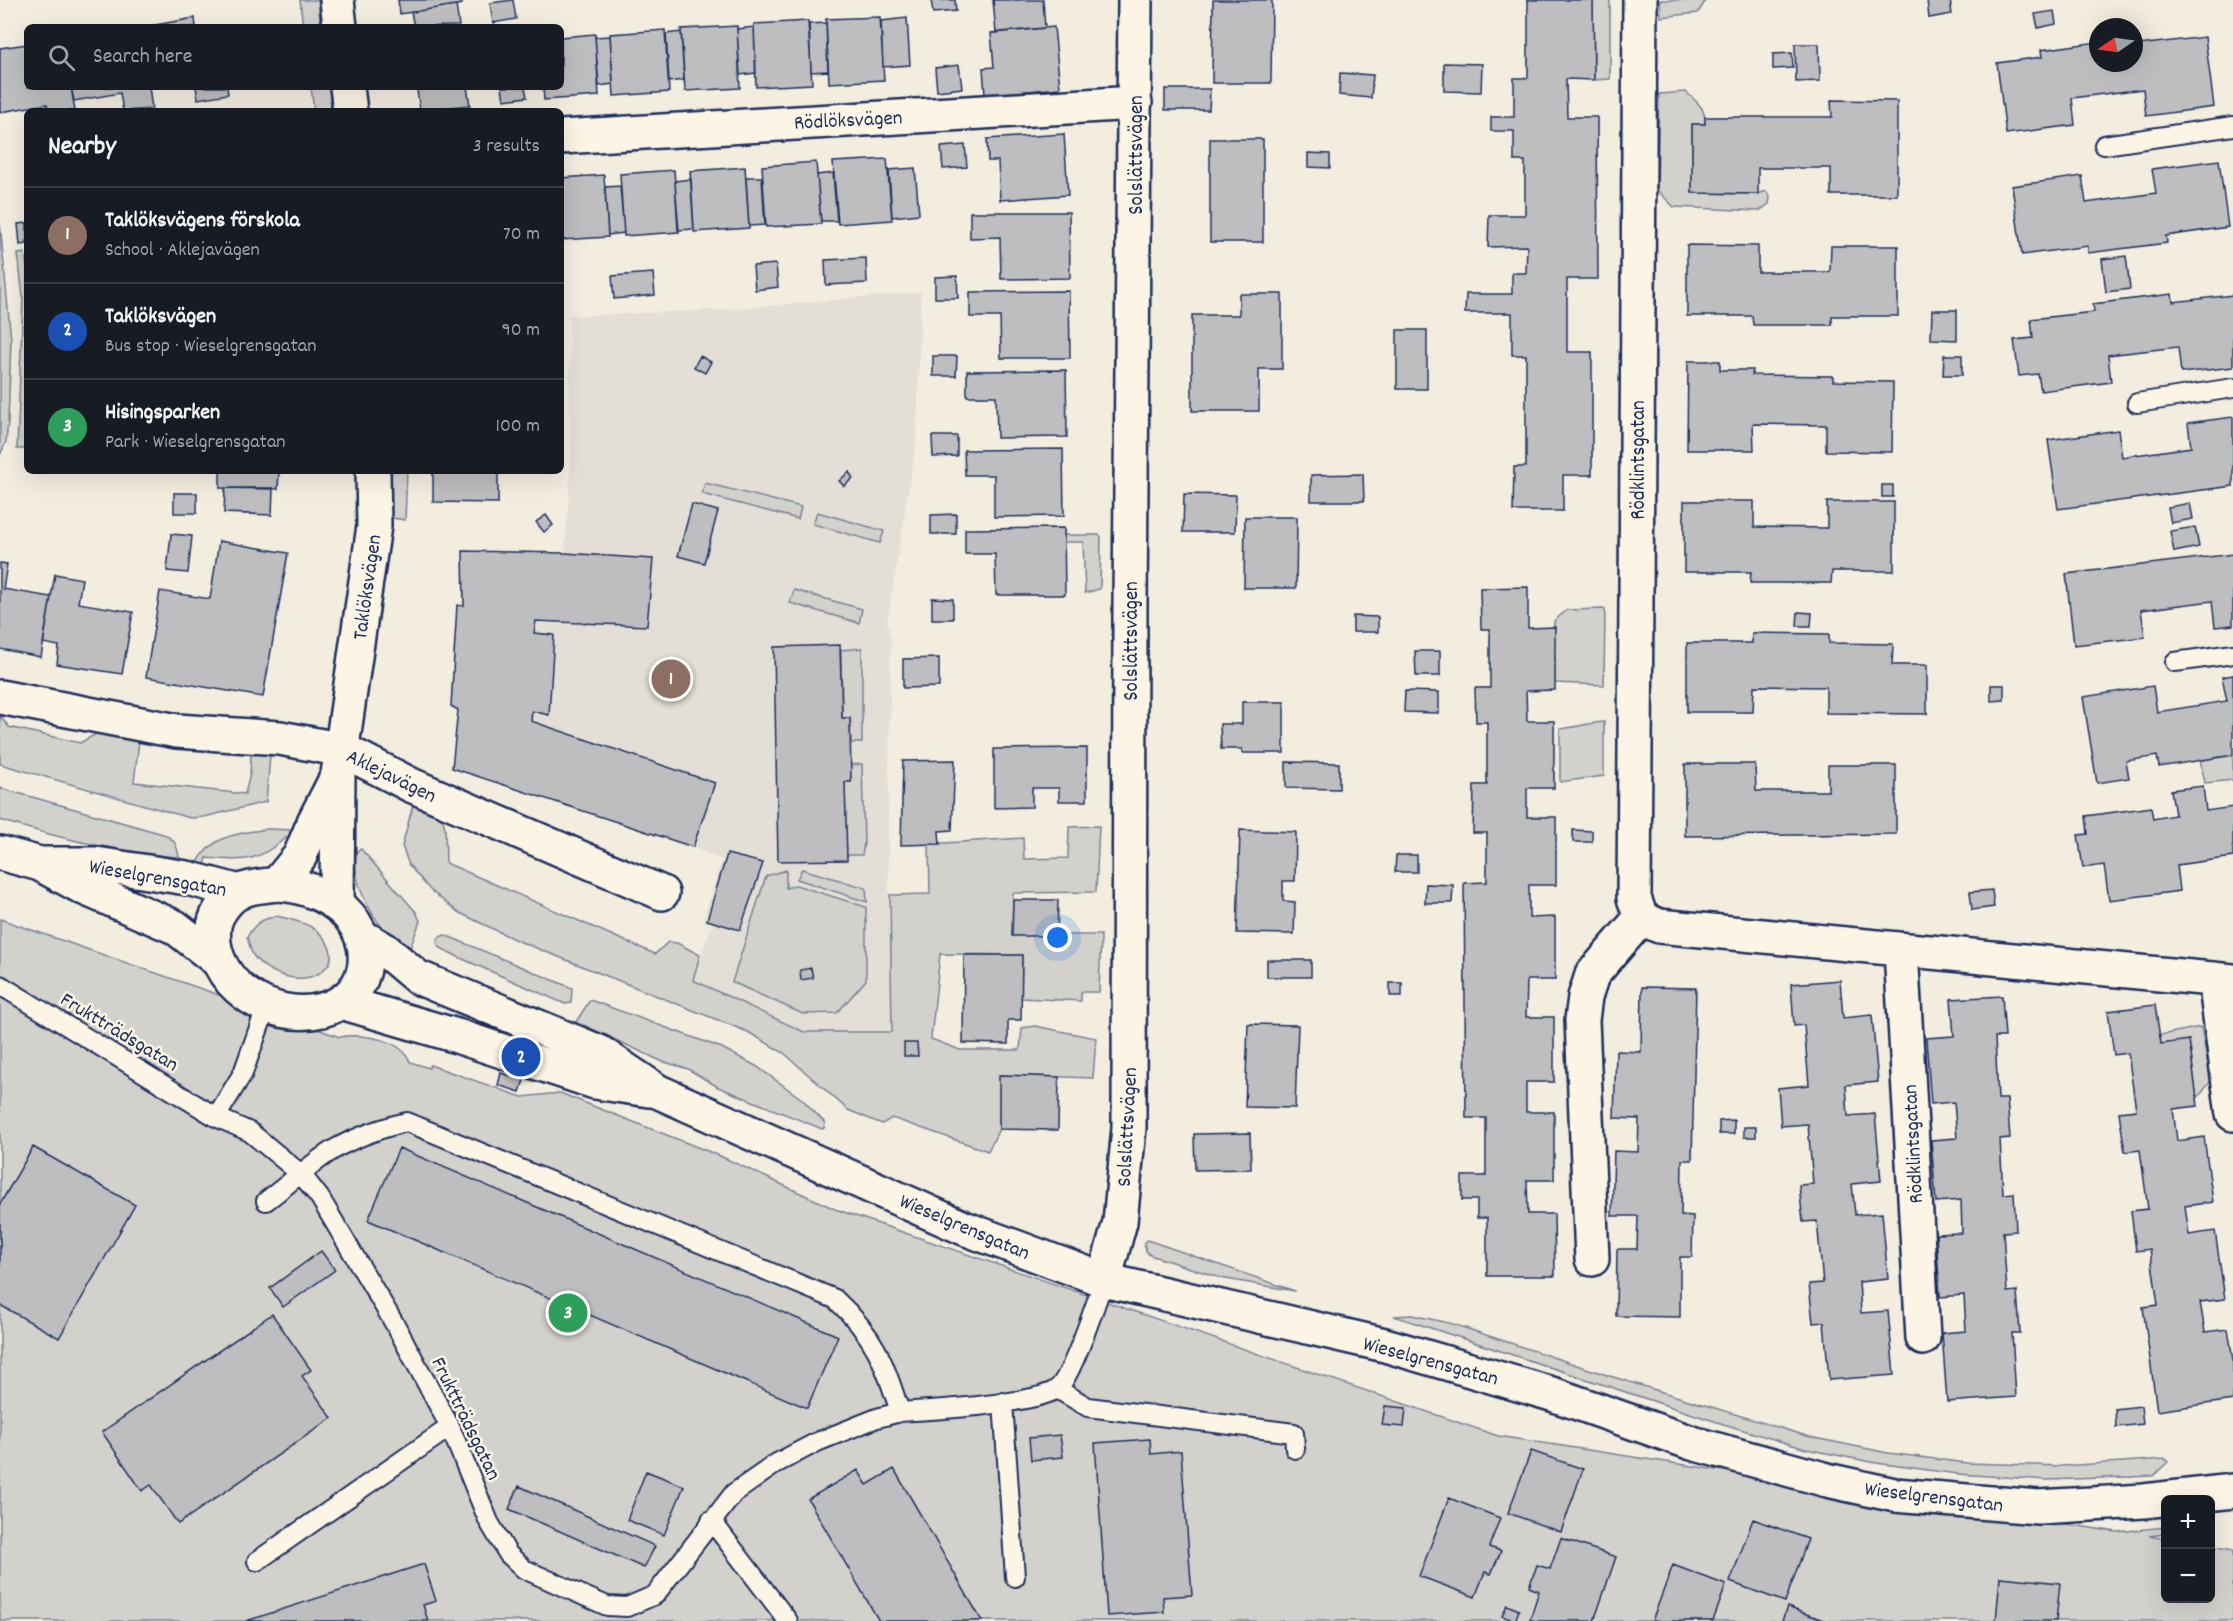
<!DOCTYPE html>
<meta charset="utf-8">
<style>
body{margin:0;font-family:Dekko,sans-serif;background:#242831;color:#f1f3f6}
.controls{position:absolute;right:18px;bottom:18px;display:grid;overflow:hidden;border-radius:9px;box-shadow:0 6px 24px #0002}
.controls button{width:54px;height:54px;display:grid;place-items:center;padding:0;border:0;border-bottom:2px solid #363941;background:#171b24;color:#f1f3f6;font:30px sans-serif}
.compass{position:absolute;left:2089px;top:18px;width:54px;height:54px;border-radius:50%;background:#171b24;box-shadow:0 6px 24px #0002;rotate:257deg}
.you{position:absolute;left:1058px;top:938px;width:21px;height:21px;margin:-15px;border:4px solid #fff;border-radius:50%;background:#1a73e8;box-shadow:0 0 0 9px #1a73e833}
.badge{display:grid;place-items:center;width:39px;height:39px;border-radius:50%;background:#2563eb;color:#fff;font-size:20px;font-weight:700}
.pin{position:absolute;translate:-50% -50%;border:3px solid #fff;box-shadow:0 2px 6px #0006}
.list{margin:0;padding:0;list-style:none}
h2{display:flex;justify-content:space-between;align-items:center;height:78px;margin:0;padding:0 24px;font-size:26px}
h2 small{font-size:20px;font-weight:400;color:#9ea1a6}
.list li{display:grid;grid-template-columns:39px 1fr auto;gap:18px;align-items:center;box-sizing:border-box;height:96px;padding:0 24px;border-top:2px solid #363941}
.list b{display:block;font-size:22px;white-space:nowrap}
.list p{margin:0;font-size:20px;white-space:nowrap;color:#9ea1a6}
.list em{font-size:20px;font-style:normal;color:#9ea1a6}
.icon{flex:none;width:33px;height:33px;fill:none;stroke:currentColor;stroke-width:2;stroke-linecap:round;stroke-linejoin:round}
.map{position:relative;flex:none;width:2233px;height:1621px;overflow:hidden}
.search{position:absolute;background:#171b24;box-shadow:0 6px 24px #0002;left:24px;top:24px;width:540px;height:66px;display:flex;align-items:center;gap:15px;box-sizing:border-box;padding:0 21px;border-radius:9px;color:#9ea1a6;font-size:22px}
.panel{position:absolute;background:#171b24;box-shadow:0 6px 24px #0002;left:24px;top:108px;width:540px;height:366px;border-radius:9px}
.map>svg:first-child{display:block}
</style>
<div class="map">
<svg width="2233" height="1621" viewBox="0 0 2233 1621">
<rect width="100%" height="100%" fill="#f3ede0"/>
<filter id="ink" filterUnits="userSpaceOnUse"><feTurbulence type="fractalNoise" baseFrequency=".0167" numOctaves="2"/><feDisplacementMap in="SourceGraphic" scale="12" xChannelSelector="R" yChannelSelector="G"/><feConvolveMatrix kernelMatrix="1 2 1 2 8 2 1 2 1" color-interpolation-filters="sRGB"/></filter>
<g filter="url(#ink)">
<path fill="#e3dfd6" d="M921,292L917,437L887,623L891,636L888,842L892,1032H804L692,980L712,924L703,921L722,860L693,847L452,768L458,710L451,706L457,605H464L463,551L565,552L571,460L569,316L717,310Z"/>
<path fill="#d3d1cc" stroke="#778095" stroke-width="1.5" d="M300,0H318L321,27H303Z
M1593,0H1610V79L1594,80Z
M1660,0H1706L1698,13L1661,17Z
M311,87H329L332,111H314Z
M1686,92C1697,102 1706,108 1705,124H1692V193L1758,194L1766,191L1770,197L1769,204L1759,211L1674,207L1657,190L1659,94Z
M0,223L11,340L8,422L6,442L0,455Z
M25,253L27,268V449H17L23,297L18,254Z
M390,471H407L405,520L393,518L390,513Z
M705,483L801,507L798,519L702,494Z
M817,512L884,531L880,543L813,524Z
M1064,535H1099L1101,537L1100,589L1085,593L1083,542H1064Z
M794,590L862,609L859,623L790,603Z
M1605,609L1604,685L1555,683L1554,621L1567,610Z
M862,648V743H851L850,718H842L841,650Z
M0,716L9,727L80,743L103,730L136,737L139,741L134,782L245,794L250,774L251,753C258,751 264,750 270,756L266,802L204,817L190,818L0,764Z
M1604,722V776L1560,782V729C1576,727 1589,723 1604,722Z
M2233,755V780L2205,783L2200,760Z
M862,764L864,843L862,855H846L845,782L851,781L850,765Z
M0,788L163,834C175,840 177,844 179,857C118,853 58,838 0,820Z
M418,802L442,816L445,828L446,863L655,954L668,942L677,943L700,955L693,980L804,1032H892L890,895L930,894L929,844L1023,838L1024,859L1068,858L1069,827L1099,826L1096,892L1013,893L1012,935H1101L1099,992H1081V1001L1021,998L1022,955L940,954L931,1039L960,1050H1020L1022,1028L1035,1026L1096,1038L1093,1078L1000,1075L999,1129L988,1151L892,1118L882,1124L848,1110L784,1053L748,1032L516,940L458,912L430,890L409,865L402,846L413,805Z
M268,829L295,830L292,838L287,837C255,863 247,861 207,858L205,865L197,864C211,835 239,833 268,829Z
M361,849L416,912L420,921L409,951C401,945 391,938 384,930C368,910 350,877 357,851Z
M802,869L866,888L867,902L797,879Z
M786,870V888L796,885L866,907V980L837,1013L803,1014L732,982L766,876Z
M277,916C299,921 322,926 330,949C332,955 332,961 327,966C309,989 267,976 253,955C250,950 249,942 247,937C255,923 262,919 277,916Z
M0,919L340,1037C360,1033 403,1039 410,1062L429,1068L430,1065L522,1097L560,1093L720,1156L835,1209L1498,1436L2117,1532L2165,1527V1534L2149,1536L2165,1539L2166,1598H2210L2211,1546L2233,1550V1621H0Z
M445,935L572,988L571,1003L565,1004L456,956L439,947L437,943L439,937Z
M590,1000L722,1048L756,1066L802,1099L825,1123L824,1128L822,1129L718,1087L688,1069L661,1061L584,1025L580,1028L574,1025Z
M2201,1027L2211,1081L2197,1099L2189,1040L2161,1044L2160,1035Z
M1147,1240L1156,1243L1295,1291L1221,1278L1150,1255L1146,1251L1144,1243Z
M1412,1315L1453,1324L1610,1376L1810,1437L1888,1453L1967,1463L2063,1466L2166,1459L2168,1462L2153,1476L2047,1480L1958,1474L1876,1463L1806,1449L1717,1422L1394,1316Z"/>
<path fill="#bebec0" stroke="#1b2f5e" stroke-width="1.5" d="M398,0H462V4L400,14Z
M513,0L516,19L493,23L490,3Z
M931,0H955L956,11L933,13Z
M993,0H1043L1045,28L996,33Z
M1213,0H1272L1271,83H1212Z
M1528,0H1593L1594,80L1566,79L1567,117H1597L1598,279H1567V352H1592V475H1563V511H1513L1514,467H1526V355H1512V313H1465L1466,294H1512V273H1526L1527,246L1488,247L1489,215H1525V161H1514V131H1491V117H1514V78H1528Z
M1927,0H1950L1952,14L1929,18Z
M456,5L459,26L414,27L411,12Z
M2054,11L2056,24L2038,28L2035,14Z
M880,17L884,80L829,83L826,19Z
M195,18L196,27H144Z
M907,18L910,65L883,67L881,21Z
M808,21L812,84L756,87L754,24Z
M826,23L828,71L811,72L809,24Z
M737,26L740,88L685,91L681,29Z
M754,27L756,73L740,75L737,29Z
M1054,27L1060,88L985,95L983,68L994,67L991,33Z
M665,30L669,92L614,96L610,34Z
M681,32L684,80L669,82L666,34Z
M595,34L599,96L544,100L543,87H561V37Z
M610,36L613,84L599,86L595,37Z
M2138,37L2139,45L2205,37L2214,107L2146,116L2143,89L2072,98L2075,125L2006,134L1997,63L2042,57L2041,50L2098,42V63H2134V38Z
M27,44V87H71L75,111H48L47,104L0,112V48Z
M1795,44H1819L1820,81L1796,82Z
M1792,53L1793,68L1773,69V54Z
M1444,63L1482,64L1481,92L1444,91Z
M959,65L962,88L937,91L935,68Z
M1340,73L1373,75L1371,98L1339,95Z
M71,87H149L152,109L123,111L120,93L74,101Z
M196,87H227L228,94L198,99Z
M440,87H467L470,105L420,110L417,90Z
M502,87H525L527,97L504,100Z
M1165,89H1210L1209,110H1165Z
M1831,100L1897,101V195H1831V168H1758V194L1692,193V124H1705V117H1832Z
M1064,134L1068,195L1000,200L998,161H988L987,139Z
M1210,139H1263V242H1210Z
M965,145L967,167L943,169L941,147Z
M1308,153L1330,154V168L1308,167Z
M887,159L892,220L838,224L833,162Z
M2219,160L2228,227L2166,236L2167,243L2088,253V246L2022,255L2012,186L2082,176L2086,203L2156,193L2152,169Z
M816,162L821,224L766,227L762,166Z
M745,167L749,228L694,232L690,171Z
M915,168L919,214L892,217L889,170Z
M674,170L679,232L624,236L620,174Z
M833,173L837,221H821L817,175Z
M604,175L608,237L561,240V178Z
M746,177H762L765,225L749,226Z
M691,179L694,229L678,230L675,181Z
M620,186L624,233L608,235L605,187Z
M970,212H1069L1070,278L1001,279L1000,237L970,238Z
M27,223V244L20,245L18,224Z
M1687,245L1758,246V272H1830L1831,246H1898V316H1832V325H1753L1752,316H1687Z
M2126,256L2130,289L2106,292L2102,259Z
M866,258L867,283L826,285L825,260Z
M776,264L778,287L755,290L753,266Z
M653,273L655,295L614,299L612,276Z
M957,276L958,298H935V277Z
M1069,291L1070,358H1001L1000,317H970V292Z
M1239,294H1282V369H1259V411H1192V315H1239Z
M2172,294L2173,302L2233,295V367L2181,373L2178,347L2108,355L2111,382L2041,391L2038,374L2019,376L2014,340L2033,338L2031,319L2094,312L2093,304Z
M1932,310H1957V340L1931,339Z
M1397,330H1427V389H1397Z
M1944,355H1962V375H1943Z
M700,356L711,362L705,373L694,367Z
M933,356H957L956,376H933Z
M1688,361H1720V370H1753L1752,375L1833,376V381L1893,382L1892,452L1826,451V425L1753,424L1754,450H1687Z
M1066,370L1067,437L997,438L996,396H967V371Z
M2233,417V486L2058,509L2048,440L2118,430L2122,457L2191,447L2188,423Z
M932,436H957V456L933,457Z
M1063,449L1064,516L994,517V475H965L964,450Z
M220,471H279L278,489L220,488Z
M433,471H498V503L433,502Z
M849,472L853,478L844,486L839,481Z
M1363,474L1364,501H1311V475Z
M1882,485H1893V497H1882Z
M225,488H273L272,515L224,513Z
M174,493H197V513H174Z
M1184,494L1236,495L1235,532H1183Z
M1684,501H1754V527L1827,528V502H1894V571H1832L1831,583H1750L1751,572H1684Z
M2190,503L2193,519L2171,523L2168,507Z
M692,504L718,511L704,563L678,556Z
M956,514V534H931V515Z
M546,515L553,525L544,532L536,522Z
M1245,517H1297L1296,588H1244Z
M2195,527L2199,547L2174,552L2170,531Z
M1064,528L1065,595H996L995,554H965V529Z
M171,534L192,536L188,573L167,571Z
M219,541L288,553L263,697L146,677L160,591L210,599Z
M463,551L565,553L653,559L647,626L536,621L534,633L554,635L549,715L532,711L531,721L715,783L693,847L452,768L458,710L451,706L457,605L464,606Z
M2233,554V625L2215,627L2212,601L2141,610L2145,637L2074,645L2066,574Z
M0,563L7,564L3,589L51,597L41,657L0,649Z
M55,574L82,579L78,603L133,612L122,674L57,664L59,646L43,643Z
M1528,587V628L1555,627V690L1526,691L1527,721H1554V788H1527V817H1556V885H1529V918L1555,917V980H1527L1526,1017H1554V1082H1526V1112H1554V1180H1527L1528,1214H1554L1555,1276H1487V1218H1477V1200H1462V1176H1486V1118H1466L1464,883L1487,882V833H1473L1474,785H1487V722H1476L1475,688H1490V629H1481L1480,588Z
M932,598L953,599V619H932Z
M1798,612L1812,613L1811,626H1797Z
M1353,616L1378,617V632H1353Z
M1752,633L1829,634V643L1893,644L1892,665H1927V714L1826,713V687L1754,686L1753,712H1687V643H1752Z
M840,645L842,718H850L851,782H845L847,860L778,861L774,647Z
M1415,651H1440V676H1416Z
M939,658V687L903,688V659Z
M2233,675V755L2159,767L2157,756L2126,761L2129,778L2097,783L2083,697L2153,686L2157,712L2227,701L2222,677Z
M1991,685H2004V700L1991,701Z
M1405,691L1439,692V713L1404,712Z
M1242,702H1284V753H1242V749H1221L1220,724H1242Z
M1087,748V801H1059V788H1032V807L994,808V749Z
M955,760L952,830L939,831L940,844L901,845L903,761Z
M1286,762L1339,763V789L1286,788Z
M1685,764H1755L1756,791H1828V765H1896V834L1685,836Z
M2203,786L2206,811L2233,807V857L2177,865L2180,891L2109,900L2104,865L2083,868L2078,835L2088,834L2086,816L2151,807L2153,819L2175,815L2171,790Z
M1240,830L1296,832L1295,881H1283V901L1295,902L1294,934L1237,933Z
M1573,830L1592,831V842H1573Z
M727,854L763,863L740,930L707,920Z
M1396,855H1417V872H1395Z
M1426,884L1453,885L1452,903H1425Z
M1992,890L1994,907L1972,910L1970,892Z
M1013,900H1058L1057,936H1012Z
M964,955H1022L1021,1020H1008V1044L963,1043Z
M1267,960H1311V977H1267Z
M811,968L813,978L801,980L800,970Z
M1840,980L1843,1018L1872,1015L1878,1082L1846,1085L1848,1116L1875,1114L1881,1181L1852,1184L1855,1215L1882,1213L1888,1279L1859,1282L1861,1313L1888,1311L1894,1375L1829,1380L1824,1322L1813,1323L1809,1284L1823,1283L1817,1221L1803,1222L1799,1185L1813,1184L1808,1124L1781,1126L1778,1088L1809,1085L1804,1025L1794,1026L1791,984Z
M1390,983H1402V996H1390Z
M1642,987L1696,988L1692,1160H1682L1681,1215L1693,1216L1692,1257H1680V1317L1616,1316L1617,1249H1637L1638,1216H1612L1614,1151L1638,1152L1639,1119L1614,1118L1616,1051L1641,1052Z
M2002,996L2005,1037H1995L1998,1099H2007L2010,1138L2000,1139L2003,1194L2014,1193L2016,1231L2003,1232L2007,1292L2017,1291L2020,1333H2012L2016,1397L1947,1402L1942,1333L1966,1331L1964,1295L1940,1297L1936,1234L1962,1233L1961,1200L1936,1202L1931,1140L1957,1138L1954,1102L1931,1104L1926,1038L1954,1036L1951,999Z
M2155,1005L2161,1044L2189,1040L2198,1106L2173,1109L2177,1141L2204,1137L2213,1202L2185,1206L2189,1235L2215,1231L2225,1299L2200,1302L2205,1332L2228,1329L2233,1360V1400L2157,1411L2143,1307L2158,1305L2150,1249L2136,1251L2131,1211L2148,1209L2140,1150L2125,1152L2119,1112L2136,1110L2128,1053L2114,1055L2108,1011Z
M1248,1024L1298,1025L1295,1108L1245,1107Z
M904,1043H917L918,1056H904Z
M501,1073L524,1080L520,1092L498,1085Z
M999,1075L1059,1077L1058,1130L999,1129Z
M1734,1120V1134H1719V1121Z
M1744,1127H1756V1137H1744Z
M1250,1133L1251,1169L1195,1170L1194,1134Z
M33,1147L135,1205L59,1338L0,1305V1204Z
M399,1148L838,1336L807,1408L368,1220Z
M321,1251L335,1270L283,1307L270,1288Z
M272,1314L311,1370L302,1376L332,1418L178,1524L151,1485L142,1491L102,1432Z
M1385,1406L1406,1408L1404,1427L1382,1425Z
M2141,1406L2143,1424L2116,1427L2115,1409Z
M1060,1435L1063,1457L1031,1460L1029,1438Z
M1150,1439L1151,1454L1181,1451L1192,1595L1163,1597L1164,1612L1107,1616L1095,1443Z
M1531,1451L1583,1469L1561,1532L1508,1513Z
M894,1469L982,1621H879L808,1499L858,1470L867,1485Z
M646,1471L684,1486L664,1535L627,1520Z
M519,1486L655,1546L644,1568L509,1509Z
M1449,1498L1500,1518L1489,1547L1501,1551L1491,1574L1485,1572L1475,1597L1419,1576Z
M1753,1519L1808,1539L1785,1602L1730,1582Z
M1561,1538L1616,1557L1594,1621H1535L1530,1619L1539,1591L1529,1587L1537,1565L1550,1569Z
M424,1564L436,1601L423,1605L428,1621H246Z
M1673,1565L1726,1585L1713,1621H1652Z
M2000,1577L2060,1583L2056,1621H1996Z
M1507,1605L1519,1610L1515,1621L1502,1616Z
M1787,1607L1826,1621H1782Z"/>
<g fill="none" stroke-linecap="round" stroke-linejoin="round">
<defs>
<path id="lane" d="M2104,145L2233,126
M2137,403L2233,388
M2175,662L2233,654
M0,985L216,1117L250,1132L302,1175L320,1198L397,1328L450,1427L489,1522L508,1554L524,1569L584,1596L607,1606L627,1607L655,1595L734,1493L777,1463L817,1442L877,1418L900,1412C884,1361 875,1336 835,1299L407,1122C384,1127 353,1138 333,1150C309,1165 288,1185 266,1201
M216,1117L243,1073L267,1005
M1057,1389L1088,1407L1294,1433L1295,1449
M1003,1402L1015,1577
M900,1412C930,1410 1036,1404 1057,1389C1072,1377 1096,1302 1104,1280
M711,1520L788,1621
M257,1561L450,1427"/>
<path id="street" d="M337,0L340,27
M1640,0L1634,898L1641,918L1659,926L2233,981
M347,87L350,111
M561,137L1135,103
M0,697L177,731L280,738L343,750L411,785L662,893
M277,884L300,856L314,822L335,781
M337,905L338,774L374,526L373,471
M1901,950L1923,1338
M2215,979L2233,1114
M1592,1259L1582,1020L1585,997L1592,975L1641,918
M1104,1280L1120,1222L1129,1128L1130,606L1135,0"/>
<path id="secondary" d="M0,853L40,864L82,887L175,927L216,959
M44,864H96L187,878L240,892
M277,884C298,885 318,891 336,904C378,934 376,996 322,1010C271,1023 207,983 214,926C216,913 228,897 241,891C251,886 265,886 277,884Z
M361,936L385,950L417,977L599,1052L657,1091L964,1228L1104,1280L1385,1345L1555,1395L1692,1443L1827,1480L1895,1495L2038,1507L2144,1501L2233,1491
M341,1002L457,1036L595,1082L649,1090"/>
</defs>
<use href="#lane" stroke="#1b2f5e" stroke-width="22"/>
<use href="#street" stroke="#1b2f5e" stroke-width="38"/>
<use href="#secondary" stroke="#1b2f5e" stroke-width="38"/>
<use href="#lane" stroke="#fcf5e5" stroke-width="18"/>
<use href="#street" stroke="#fcf5e5" stroke-width="33"/>
<use href="#secondary" stroke="#fcf5e5" stroke-width="33"/>
</g>
</g>
<g text-anchor="middle" stroke-width="5" stroke-linejoin="round" paint-order="stroke">
<g font-size="21" fill="#1b2f5e" stroke="#fcf5e5">
<text transform="translate(848 119) rotate(-3)" y="7">Rödlöksvägen</text>
<text transform="translate(1135 155) rotate(-90)" y="7">Solslättsvägen</text>
<text transform="translate(1637 460) rotate(-90)" y="7">Rödklintsgatan</text>
<text transform="translate(366 587) rotate(-82)" y="7">Taklöksvägen</text>
<text transform="translate(1130 641) rotate(-90)" y="7">Solslättsvägen</text>
<text transform="translate(392 775) rotate(26)" y="7">Aklejavägen</text>
<text transform="translate(158 877) rotate(10)" y="7">Wieselgrensgatan</text>
<text transform="translate(120 1031) rotate(31)" y="7">Fruktträdsgatan</text>
<text transform="translate(1126 1127) rotate(-87)" y="7">Solslättsvägen</text>
<text transform="translate(1912 1144) rotate(-93)" y="7">Rödklintsgatan</text>
<text transform="translate(965 1226) rotate(23)" y="7">Wieselgrensgatan</text>
<text transform="translate(1431 1360) rotate(15)" y="7">Wieselgrensgatan</text>
<text transform="translate(467 1418) rotate(64)" y="7">Fruktträdsgatan</text>
<text transform="translate(1934 1496) rotate(7)" y="7">Wieselgrensgatan</text>
</g>
</g>
</svg>
<div class="controls">
<button>+</button>
<button>−</button>
</div>
<svg class="compass" viewBox="-18 -18 36 36"><path d="M0-13l5 13h-10z" fill="#e53935"/><path d="M0 13l5-13h-10z" fill="#9ea1a6"/></svg>
<div class="you"></div>
<div class="pin badge" style="left:671px;top:679px;background:#8d6e63">1</div>
<div class="pin badge" style="left:521px;top:1057px;background:#1a4fb4">2</div>
<div class="pin badge" style="left:568px;top:1313px;background:#2e9e5b">3</div>
<div class="search"><svg class="icon" aria-label="search" viewBox="0 0 24 24"><circle cx="10" cy="10" r="6"/><path d="M15 15l6 6"/></svg>Search here</div>
<section class="panel">
<h2>Nearby<small>3 results</small></h2>
<ul class="list">
<li><span class="badge" style="background:#8d6e63">1</span><div><b>Taklöksvägens förskola</b><p>School · Aklejavägen</p></div><em>70 m</em></li>
<li><span class="badge" style="background:#1a4fb4">2</span><div><b>Taklöksvägen</b><p>Bus stop · Wieselgrensgatan</p></div><em>90 m</em></li>
<li><span class="badge" style="background:#2e9e5b">3</span><div><b>Hisingsparken</b><p>Park · Wieselgrensgatan</p></div><em>100 m</em></li>
</ul>
</section>
</div>
